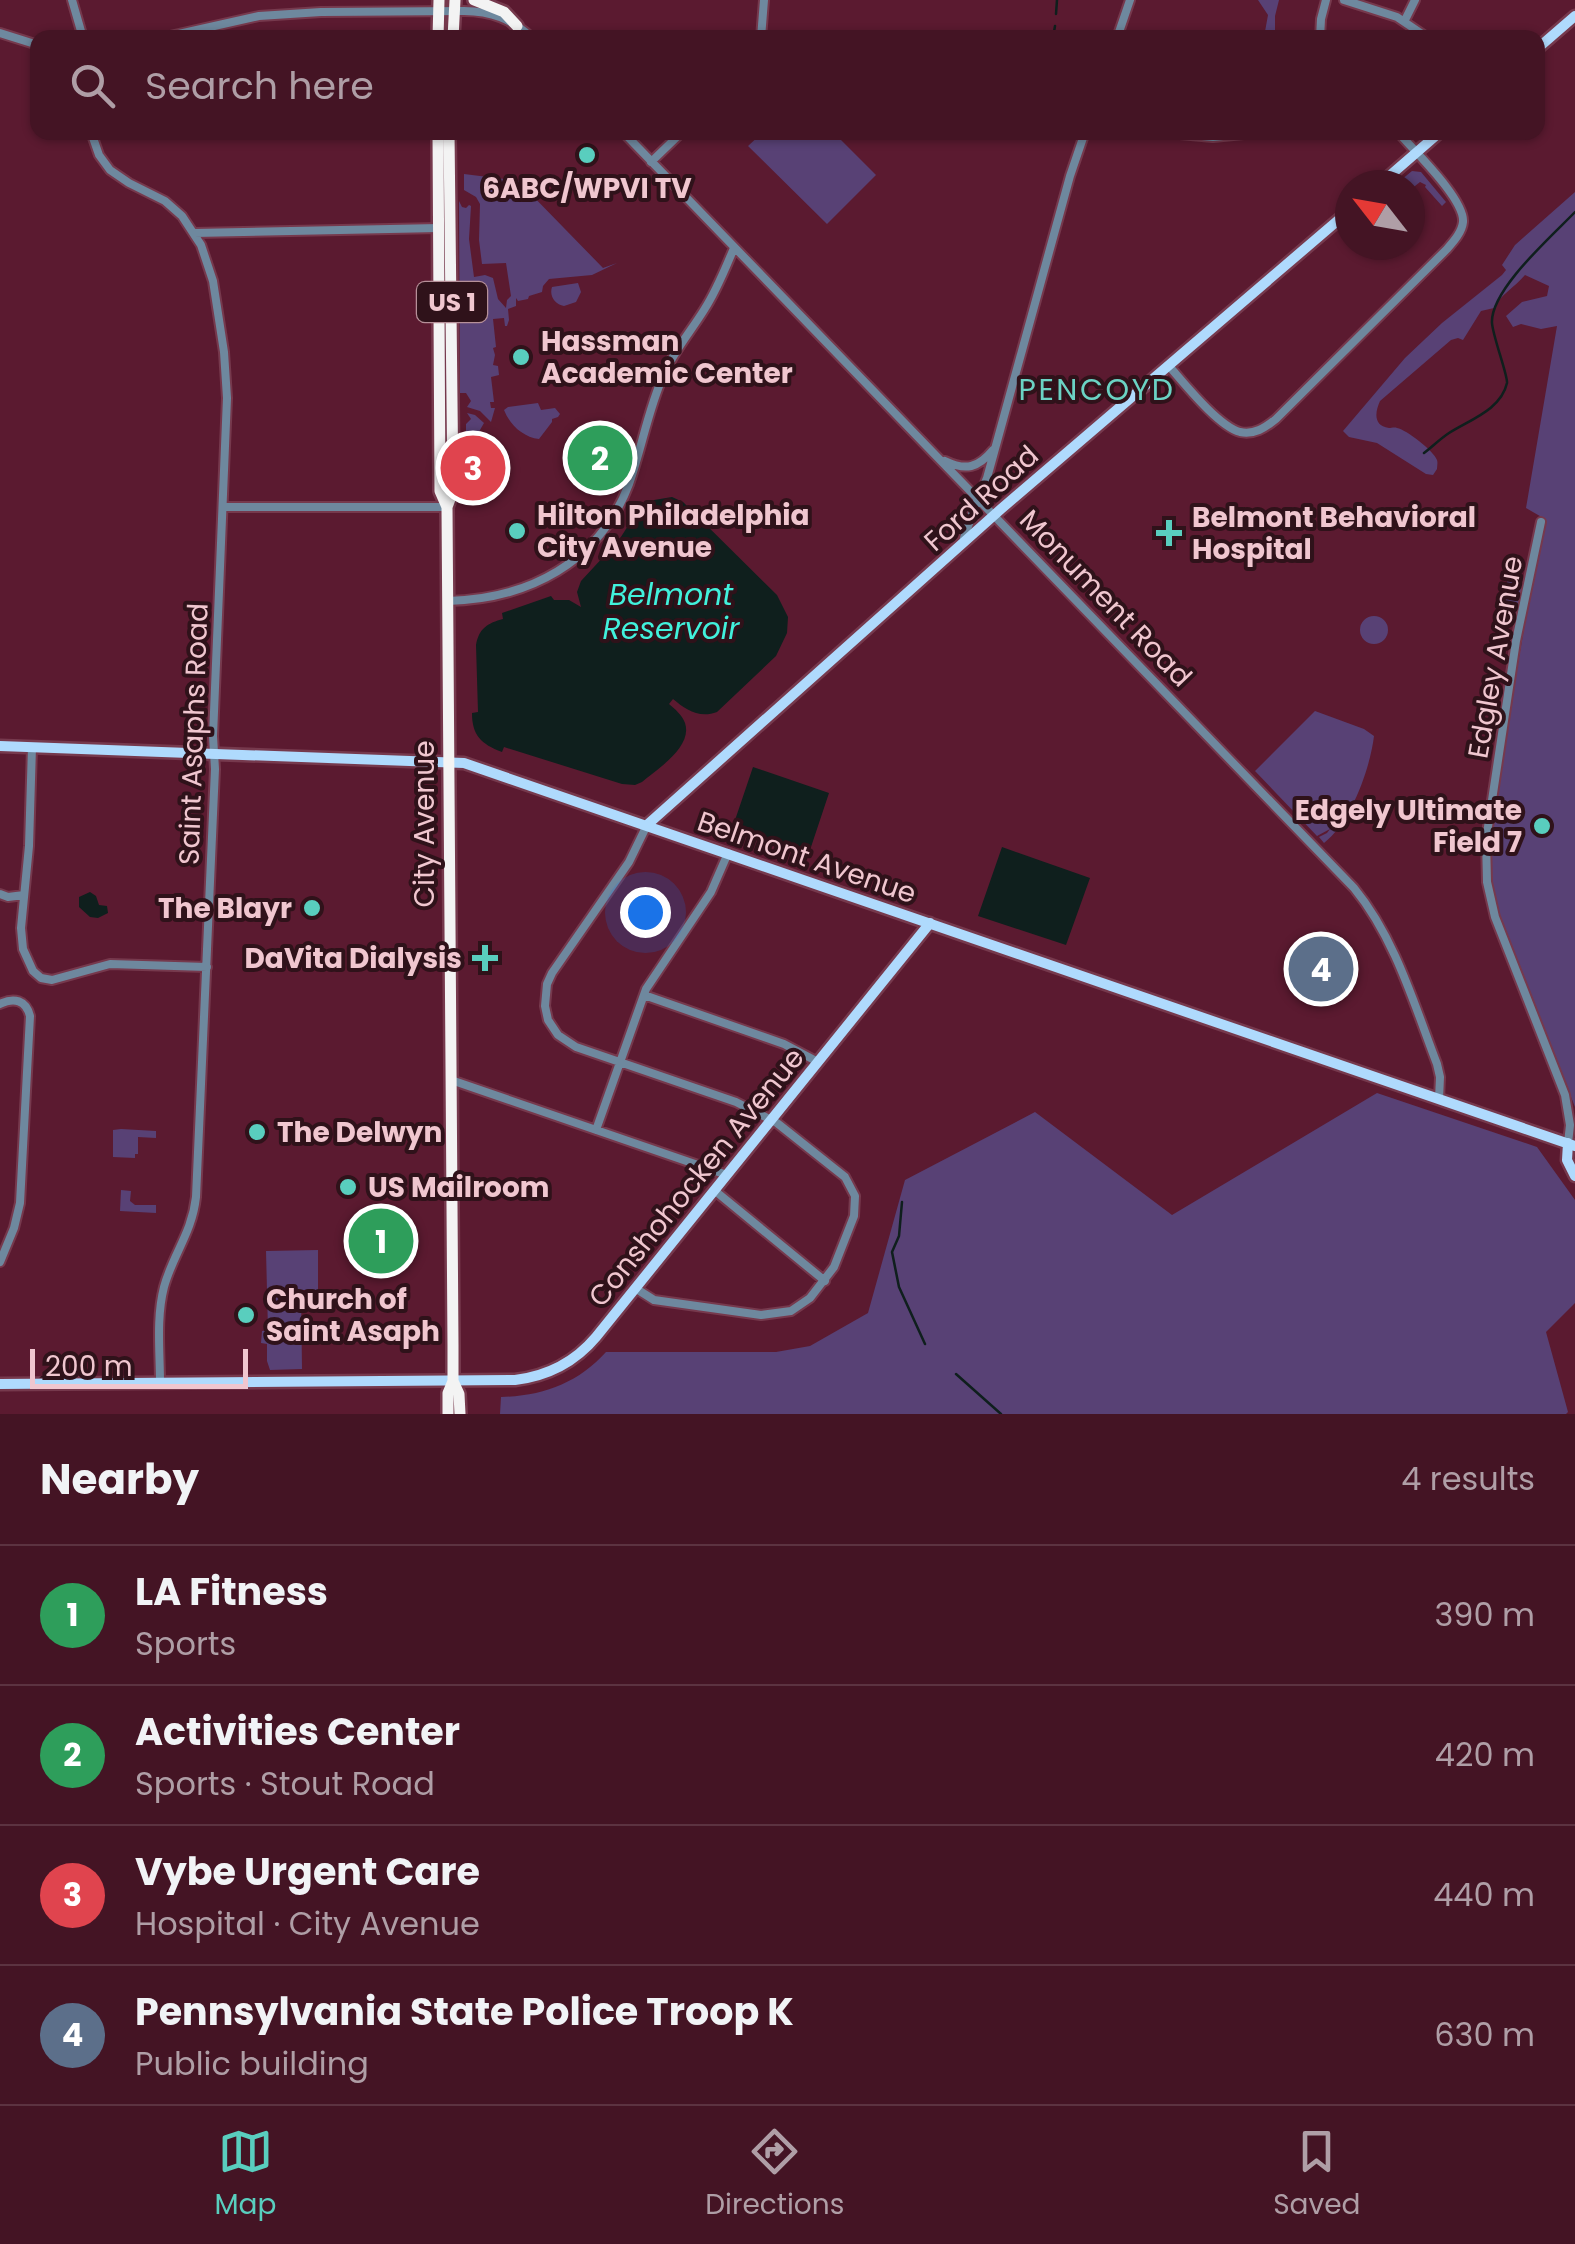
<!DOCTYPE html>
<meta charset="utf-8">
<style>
body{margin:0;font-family:Poppins,sans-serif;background:#4b1d2c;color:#f1f3f6}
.compass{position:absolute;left:1335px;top:170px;width:90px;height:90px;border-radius:50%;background:#441424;box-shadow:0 2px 8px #0004;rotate:301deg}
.scale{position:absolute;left:30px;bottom:25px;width:218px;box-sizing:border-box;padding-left:10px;border:5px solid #f0c6cf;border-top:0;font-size:28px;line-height:35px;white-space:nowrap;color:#f0c6cf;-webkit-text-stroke:8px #2f121a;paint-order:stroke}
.you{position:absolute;left:645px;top:912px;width:35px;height:35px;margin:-25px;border:8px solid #fff;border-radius:50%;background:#1a73e8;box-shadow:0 0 0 15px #1a73e833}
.badge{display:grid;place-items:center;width:65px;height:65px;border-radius:50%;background:#59cebe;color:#fff;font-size:32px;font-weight:700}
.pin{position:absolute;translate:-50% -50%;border:5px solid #fff;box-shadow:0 2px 10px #0006}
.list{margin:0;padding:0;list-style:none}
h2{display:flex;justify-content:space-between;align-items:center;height:130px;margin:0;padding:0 40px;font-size:42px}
h2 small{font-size:32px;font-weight:400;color:#af9ea6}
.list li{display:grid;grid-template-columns:65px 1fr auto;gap:30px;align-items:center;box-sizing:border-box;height:140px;padding:0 40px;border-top:2px solid #5c3341}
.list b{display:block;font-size:38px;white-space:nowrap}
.list p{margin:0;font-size:32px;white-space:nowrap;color:#af9ea6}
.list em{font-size:32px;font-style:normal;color:#af9ea6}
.icon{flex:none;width:55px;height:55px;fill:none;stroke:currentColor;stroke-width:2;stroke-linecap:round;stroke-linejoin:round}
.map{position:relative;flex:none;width:1575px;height:1414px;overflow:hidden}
.search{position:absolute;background:#441424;box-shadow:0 2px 8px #0004;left:30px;right:30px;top:30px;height:110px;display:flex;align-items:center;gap:25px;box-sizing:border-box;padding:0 35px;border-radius:20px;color:#af9ea6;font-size:38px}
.sheet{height:690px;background:#441424}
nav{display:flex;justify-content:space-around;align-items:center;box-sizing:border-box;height:140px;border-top:2px solid #5c3341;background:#441424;font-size:28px;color:#af9ea6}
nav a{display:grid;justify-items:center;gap:5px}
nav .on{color:#59cebe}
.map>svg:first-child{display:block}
</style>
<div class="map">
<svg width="1575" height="1414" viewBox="0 0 1575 1414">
<rect width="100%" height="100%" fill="#5b1a30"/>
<path fill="#584175" d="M1258,0H1279L1275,16V37H1264L1268,15Z
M762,133H834L876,175L827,224L748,146Z
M1412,171L1421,172L1446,202L1442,206L1425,187L1426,185L1420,182L1410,190V185H1395Z
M464,174L529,182L525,188L603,268L617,263L592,275L549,279L543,286L542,292L529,296L528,299L518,301L516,298V306L508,309L509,320L507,326H505L504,318L493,319L496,347L493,348L495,355L493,365L498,366L499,375L491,377L494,402H490L491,408H495L491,422L480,411L467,407L471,401L466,393H460L459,201L462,207L466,208L469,205L471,206L469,239L474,277L485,275L493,278L498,299L506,308L507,300L511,296L506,263L482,264L479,240L480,204L476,197L464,190Z
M1575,192V1107L1500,920C1480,855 1498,788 1508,723C1519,655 1531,587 1545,519L1526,508L1557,326L1541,329L1521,324L1513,327L1506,316L1522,302L1547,296L1549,286L1525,275C1515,287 1500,295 1494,308L1481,311L1463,340L1458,338L1451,340L1380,401C1375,412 1373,426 1389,428C1391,428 1395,427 1397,428C1407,430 1434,451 1437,460C1438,463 1437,466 1437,469L1433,475L1426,474L1377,443L1349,437L1343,431L1405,358L1442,323L1502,275L1506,270L1502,265L1515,245Z
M578,283L581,292L576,302L564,306C555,304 549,296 552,287Z
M538,403L541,410L555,408L560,414L558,417L552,419V422L539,439C523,437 510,425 504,410L508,407Z
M467,413L475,415L484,423L476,437L474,452H467L465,446H462V441L466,436V424L471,419Z
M1508,578L1521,581L1524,586L1517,613L1501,607Z
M1360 630a14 14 0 1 1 28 0a14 14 0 1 1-28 0Z
M1315,711L1364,729L1374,736C1370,769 1351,822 1324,843L1319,837L1327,833L1330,829L1317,836L1255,771Z
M1377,1093L1537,1147L1575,1200V1303L1546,1332L1568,1412L1566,1414H500L501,1397C543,1396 578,1383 606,1352H776L810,1346L868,1313L905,1180L1035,1112L1172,1215Z
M121,1129L156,1131V1138L138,1137V1154H135V1158L113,1157V1130Z
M121,1190L131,1191L130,1201L135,1205H156V1213L120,1211Z
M318,1250V1290H301L302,1369L270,1370L267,1361V1344L261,1343L262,1331L268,1330L266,1251Z"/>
<path fill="#0f1f1d" d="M672,497L683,502L777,595L788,617L787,633L776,656L717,712C699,719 685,709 673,699L669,704C675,709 682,715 685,723C693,747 657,769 642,782L635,785L622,784L504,747L502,752C481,744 472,735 472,713L478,712L476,645C479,628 488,623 503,619L502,613L551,596L554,600H569L581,607L577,592L581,581L619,540L640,507L645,510L654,500Z
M753,767L829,793L809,853L733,826Z
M1002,847L1090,878L1066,945L978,916Z
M90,892L96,896L99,905L107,906L108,913L98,918L90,917L79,907V897Z"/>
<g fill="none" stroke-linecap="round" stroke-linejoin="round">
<path stroke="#0f1f1d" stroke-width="2.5" d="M1056,14L1057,0
M1053,38L1055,26
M1424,453C1433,446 1440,439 1449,433C1469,420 1501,410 1507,383C1508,376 1493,337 1492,323C1490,290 1553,235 1575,212
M902,1202L899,1236L892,1252L899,1287L925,1344
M956,1374L1001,1414"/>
<defs>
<path id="minor" d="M72,0L83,38
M1344,0L1397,17L1428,38
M1405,20L1415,0
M0,33L38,45
M161,38L259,16L321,12L464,11C491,11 512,19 532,38
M761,38L764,0
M1117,38L1130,0
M1320,38L1321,19L1326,0
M91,132L99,155L110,170L129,183L165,201L182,216L201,245L213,281L224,352L227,398L213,736L215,769L196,1197C192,1233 173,1254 164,1287C156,1318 160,1352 160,1383
M623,132L1354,888C1395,938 1414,1004 1437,1064L1440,1077L1439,1099
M1158,132L1213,137L1264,132
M651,162L682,132
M194,233L439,228
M1169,366C1184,383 1218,426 1240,432C1254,435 1265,428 1276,419L1447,249C1454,241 1462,232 1463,222C1465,199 1413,150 1398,132
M945,461C966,471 978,468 993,450
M224,507H447
M1541,522L1516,641L1486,840L1487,882L1495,917L1565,1095L1570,1125L1568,1143
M964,538L975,506L987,478L1070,176L1085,132
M448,601C528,599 599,563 629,484C642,448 648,409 664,374C674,351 691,331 704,310C717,290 725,269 734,248
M32,747L29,846L21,928L23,949L33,971L41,978L52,980L110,964L207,967
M0,894L8,897L24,895
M644,995L784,1044L818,1062
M0,1004C14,997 26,1000 30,1016L20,1203L14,1228L0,1262
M451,1080L727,1175
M596,1130L646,989L711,892L728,853
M714,1190L825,1281
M635,1288L654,1300L761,1315L791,1311L810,1298L834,1267L854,1216L855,1196L845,1177L777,1123L736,1102L576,1047L558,1035L548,1020L545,1006L547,984L552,973L629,862L647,825"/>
<path id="major" d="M1538,48L1575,16
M1379,185L1440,132
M0,746L464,763L1575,1146
M647,825L1001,509L1350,210
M1568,1143L1567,1160L1575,1176
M0,1384L515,1380C548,1376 575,1362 596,1337L930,923"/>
<path id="highway" d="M474,0L504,12L517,26
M438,38L439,0
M453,38L455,0
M438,132L440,491L447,507
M453,1381L459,1394L460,1414
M448,1414V1393L453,1381V1345L447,507L453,491L449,132"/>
</defs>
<use href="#minor" stroke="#76394d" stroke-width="12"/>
<use href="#major" stroke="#76394d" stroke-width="15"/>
<use href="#highway" stroke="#76394d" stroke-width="16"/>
<use href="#minor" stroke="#6e889e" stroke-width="8"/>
<use href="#major" stroke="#afdafd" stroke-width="10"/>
<use href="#highway" stroke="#f3f3f3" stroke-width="11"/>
</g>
<g fill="#59cebe" stroke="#2f121a" stroke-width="4">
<circle cx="587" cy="155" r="10"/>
<circle cx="521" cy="357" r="10"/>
<circle cx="517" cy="531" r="10"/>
<path d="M1164 518h10v10h10v10h-10v10h-10v-10h-10v-10h10z"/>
<circle cx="1542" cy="826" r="10"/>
<circle cx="312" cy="908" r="10"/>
<path d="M480 943h10v10h10v10h-10v10h-10v-10h-10v-10h10z"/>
<circle cx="257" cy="1132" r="10"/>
<circle cx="348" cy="1187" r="10"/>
<circle cx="246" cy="1315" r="10"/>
</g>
<g text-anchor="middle" stroke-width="8" stroke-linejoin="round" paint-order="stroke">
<rect fill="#2f121a" stroke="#b69099" stroke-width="2.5" x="417" y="282" width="70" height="40" rx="8"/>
<g font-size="25" font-weight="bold" fill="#f0c6cf">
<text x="452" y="311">US 1</text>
</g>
<g font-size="28" font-weight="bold" fill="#f0c6cf" stroke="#2f121a" text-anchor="start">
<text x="587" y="198" text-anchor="middle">6ABC/WPVI TV</text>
<text x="541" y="351">Hassman<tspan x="541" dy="32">Academic Center</tspan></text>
<text x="537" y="525">Hilton Philadelphia<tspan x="537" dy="32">City Avenue</tspan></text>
<text x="1192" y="527">Belmont Behavioral<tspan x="1192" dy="32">Hospital</tspan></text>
<text x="1522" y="820" text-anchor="end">Edgely Ultimate<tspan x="1522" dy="32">Field 7</tspan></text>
<text x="292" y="918" text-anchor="end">The Blayr</text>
<text x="462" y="968" text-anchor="end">DaVita Dialysis</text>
<text x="277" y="1142">The Delwyn</text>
<text x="368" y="1197">US Mailroom</text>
<text x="266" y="1309">Church of<tspan x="266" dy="32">Saint Asaph</tspan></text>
</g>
<g font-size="28" fill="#f0c6cf" stroke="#2f121a">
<text transform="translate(981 498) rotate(-42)" y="10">Ford Road</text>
<text transform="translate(1106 598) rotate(46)" y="10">Monument Road</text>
<text transform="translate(1495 657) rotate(-80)" y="10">Edgley Avenue</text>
<text transform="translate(193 734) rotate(-88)" y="10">Saint Asaphs Road</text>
<text transform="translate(424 824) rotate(-90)" y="10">City Avenue</text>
<text transform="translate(807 857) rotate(19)" y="10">Belmont Avenue</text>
<text transform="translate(696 1177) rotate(-51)" y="10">Conshohocken Avenue</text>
</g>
<g font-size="30" letter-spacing="2.5" fill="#6bd3c4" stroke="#2f121a">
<text x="1097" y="400">PENCOYD</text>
</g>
<g font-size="30" font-style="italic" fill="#41f1dc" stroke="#2f121a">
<text x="671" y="605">Belmont<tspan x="671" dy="34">Reservoir</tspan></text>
</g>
</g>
</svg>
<svg class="compass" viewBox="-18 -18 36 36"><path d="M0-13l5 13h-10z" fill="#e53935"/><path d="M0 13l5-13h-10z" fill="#af9ea6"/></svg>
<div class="scale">200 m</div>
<div class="you"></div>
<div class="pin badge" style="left:381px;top:1241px;background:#2e9e5b">1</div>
<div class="pin badge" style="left:600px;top:458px;background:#2e9e5b">2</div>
<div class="pin badge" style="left:473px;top:468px;background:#e0444e">3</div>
<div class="pin badge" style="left:1321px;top:969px;background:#5c6f8a">4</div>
<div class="search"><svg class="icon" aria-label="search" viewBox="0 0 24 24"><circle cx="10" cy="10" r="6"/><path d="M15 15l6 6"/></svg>Search here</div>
</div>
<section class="sheet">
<h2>Nearby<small>4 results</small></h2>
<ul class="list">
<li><span class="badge" style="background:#2e9e5b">1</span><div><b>LA Fitness</b><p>Sports</p></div><em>390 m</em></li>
<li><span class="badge" style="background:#2e9e5b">2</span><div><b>Activities Center</b><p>Sports · Stout Road</p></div><em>420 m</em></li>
<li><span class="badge" style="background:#e0444e">3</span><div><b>Vybe Urgent Care</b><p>Hospital · City Avenue</p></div><em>440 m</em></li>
<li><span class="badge" style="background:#5c6f8a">4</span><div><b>Pennsylvania State Police Troop K</b><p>Public building</p></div><em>630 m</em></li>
</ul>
</section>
<nav>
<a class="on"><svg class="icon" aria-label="map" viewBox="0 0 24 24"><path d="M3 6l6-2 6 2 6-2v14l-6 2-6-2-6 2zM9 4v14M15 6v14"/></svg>Map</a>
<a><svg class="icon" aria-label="directions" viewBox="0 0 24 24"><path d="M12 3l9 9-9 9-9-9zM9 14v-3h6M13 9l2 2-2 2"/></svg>Directions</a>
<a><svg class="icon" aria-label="saved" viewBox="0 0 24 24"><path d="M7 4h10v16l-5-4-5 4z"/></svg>Saved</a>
</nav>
